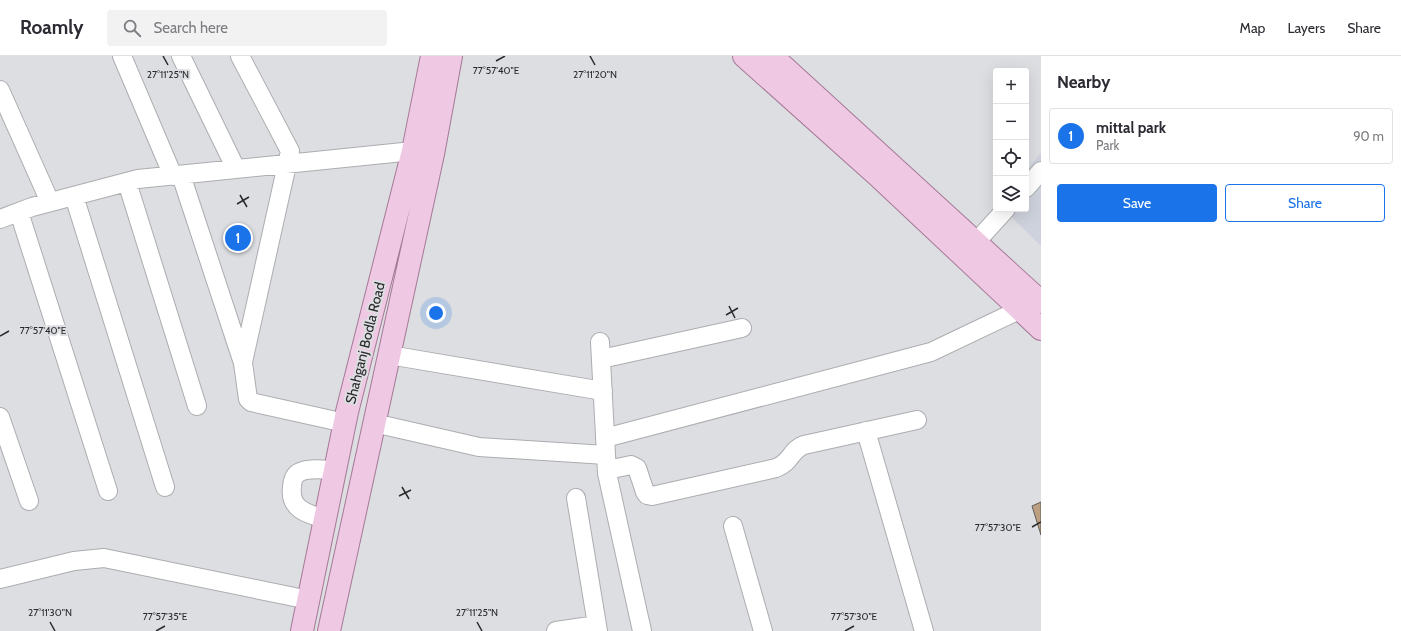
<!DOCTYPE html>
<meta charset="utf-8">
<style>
body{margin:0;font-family:Cabin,sans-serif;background:#f2f2f3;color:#2b2b33}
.controls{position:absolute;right:12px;top:12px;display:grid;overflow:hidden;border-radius:4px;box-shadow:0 4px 16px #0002}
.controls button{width:36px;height:36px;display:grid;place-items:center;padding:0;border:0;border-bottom:1px solid #e1e1e2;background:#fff;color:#2b2b33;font:20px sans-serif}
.you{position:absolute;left:436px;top:257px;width:14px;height:14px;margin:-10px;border:3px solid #fff;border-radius:50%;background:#1a73e8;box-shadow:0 0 0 6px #1a73e833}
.badge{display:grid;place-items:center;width:26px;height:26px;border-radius:50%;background:#1a73e8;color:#fff;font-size:13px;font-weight:700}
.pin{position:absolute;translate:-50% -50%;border:2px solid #fff;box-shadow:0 1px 4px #0006}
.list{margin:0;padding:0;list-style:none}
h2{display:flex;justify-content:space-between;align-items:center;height:52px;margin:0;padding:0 16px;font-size:17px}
h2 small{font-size:13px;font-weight:400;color:#7c7c81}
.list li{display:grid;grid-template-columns:26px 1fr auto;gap:12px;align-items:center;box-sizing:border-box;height:56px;margin:0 8px 8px;padding:0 8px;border:1px solid #e1e1e2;border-radius:4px}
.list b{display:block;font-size:15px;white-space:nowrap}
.list p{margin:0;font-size:13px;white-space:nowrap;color:#7c7c81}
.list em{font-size:13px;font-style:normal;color:#7c7c81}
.actions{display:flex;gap:8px;padding:12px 16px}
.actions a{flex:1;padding:9px 0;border:1px solid #1a73e8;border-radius:4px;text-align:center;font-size:14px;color:#1a73e8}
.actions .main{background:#1a73e8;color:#fff}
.icon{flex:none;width:22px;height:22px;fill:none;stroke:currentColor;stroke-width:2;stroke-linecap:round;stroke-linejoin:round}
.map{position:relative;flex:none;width:1041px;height:575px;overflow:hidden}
header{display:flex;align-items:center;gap:24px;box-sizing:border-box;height:56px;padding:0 20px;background:#fff;border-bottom:1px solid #e1e1e2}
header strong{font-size:19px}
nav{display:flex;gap:22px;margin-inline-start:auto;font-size:14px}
.search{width:280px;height:36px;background:#f2f2f3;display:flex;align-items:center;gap:10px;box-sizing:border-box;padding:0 14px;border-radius:4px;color:#7c7c81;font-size:15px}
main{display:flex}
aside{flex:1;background:#fff}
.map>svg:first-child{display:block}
</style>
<header>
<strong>Roamly</strong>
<div class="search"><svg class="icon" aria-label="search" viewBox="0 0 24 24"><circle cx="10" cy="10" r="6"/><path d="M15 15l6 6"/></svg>Search here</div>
<nav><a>Map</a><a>Layers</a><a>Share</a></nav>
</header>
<main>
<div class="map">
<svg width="1041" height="575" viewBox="0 0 1041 575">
<rect width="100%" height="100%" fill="#dddee1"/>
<path fill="#ced2dc" d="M1041,97V190L1003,153H1026V114Z"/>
<path fill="#bc9e80" stroke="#5f5d5b" d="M1041,446V479L1032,450Z"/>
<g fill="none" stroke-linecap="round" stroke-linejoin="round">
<defs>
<path id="minor" d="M122,0L173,120
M181,0L236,113
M240,0L290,95L243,306
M0,34L50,146
M181,119L243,307L248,343L251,346L345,367
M127,126L197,350
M1026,132L1041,115
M74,140L165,431
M19,156L108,435
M0,163L32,151L138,123L413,95L425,97
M976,186L1006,153
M600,286L607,417L642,575
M389,299L603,335
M601,303L742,272
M0,361L29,445
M374,367L479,391L606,399
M866,375L924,575
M605,382L931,296L1019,254L1030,247
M607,414L631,409L637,412L645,436L647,439L652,440L776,412C792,406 790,394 804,389L917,364
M576,442L598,575
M325,463C307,458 289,453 292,431C292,426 294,420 298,417C308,411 325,414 336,414
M733,470L763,575
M0,523L74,505L104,502L309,544
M556,575L597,569"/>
<path id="major" d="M744,0L877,119L1041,273
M772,0L1041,246
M302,575L347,356L413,95L432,0
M329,575L433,98L451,0"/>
</defs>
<use href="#minor" stroke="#acadb0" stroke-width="20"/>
<use href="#major" stroke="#a47997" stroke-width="24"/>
<use href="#minor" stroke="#fff" stroke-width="18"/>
<use href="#major" stroke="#efc8e3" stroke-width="22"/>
</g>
<path fill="none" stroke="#2a2a2c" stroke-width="1.5" d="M163,0L168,9M590,0L595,9M496,5L505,0M240,139L247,151M237,148L249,141M729,250L735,262M726,259L738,252M0,280L9,275M402,431L409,443M399,440L411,434M1032,471L1041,466M50,566L55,575M477,566L482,575M156,575L165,570M845,575L854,570"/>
<g text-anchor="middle" stroke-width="4" stroke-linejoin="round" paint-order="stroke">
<g font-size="14" fill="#2a2a2c" stroke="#dddee1">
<text transform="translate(365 287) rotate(-76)" y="5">Shahganj Bodla Road</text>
</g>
</g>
<g font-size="10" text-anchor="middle" fill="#2a2a2c" stroke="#dddee1" stroke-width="4" stroke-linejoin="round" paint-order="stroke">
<text x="496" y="18">77°57'40"E</text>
<text x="168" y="22">27°11'25"N</text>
<text x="595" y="22">27°11'20"N</text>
<text x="43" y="278">77°57'40"E</text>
<text x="998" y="475">77°57'30"E</text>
<text x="50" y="560">27°11'30"N</text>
<text x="477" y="560">27°11'25"N</text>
<text x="165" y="564">77°57'35"E</text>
<text x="854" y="564">77°57'30"E</text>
</g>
</svg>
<div class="controls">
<button>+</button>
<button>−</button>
<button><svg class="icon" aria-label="locate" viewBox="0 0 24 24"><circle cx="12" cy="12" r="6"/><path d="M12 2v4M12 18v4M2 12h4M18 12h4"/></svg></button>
<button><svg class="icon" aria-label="layers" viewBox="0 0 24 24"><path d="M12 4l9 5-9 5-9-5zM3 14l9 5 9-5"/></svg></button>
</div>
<div class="you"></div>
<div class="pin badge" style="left:238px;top:182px">1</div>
</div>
<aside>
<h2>Nearby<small></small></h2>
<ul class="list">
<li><span class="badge">1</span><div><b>mittal park</b><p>Park</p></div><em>90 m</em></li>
</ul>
<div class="actions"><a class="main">Save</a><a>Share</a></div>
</aside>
</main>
